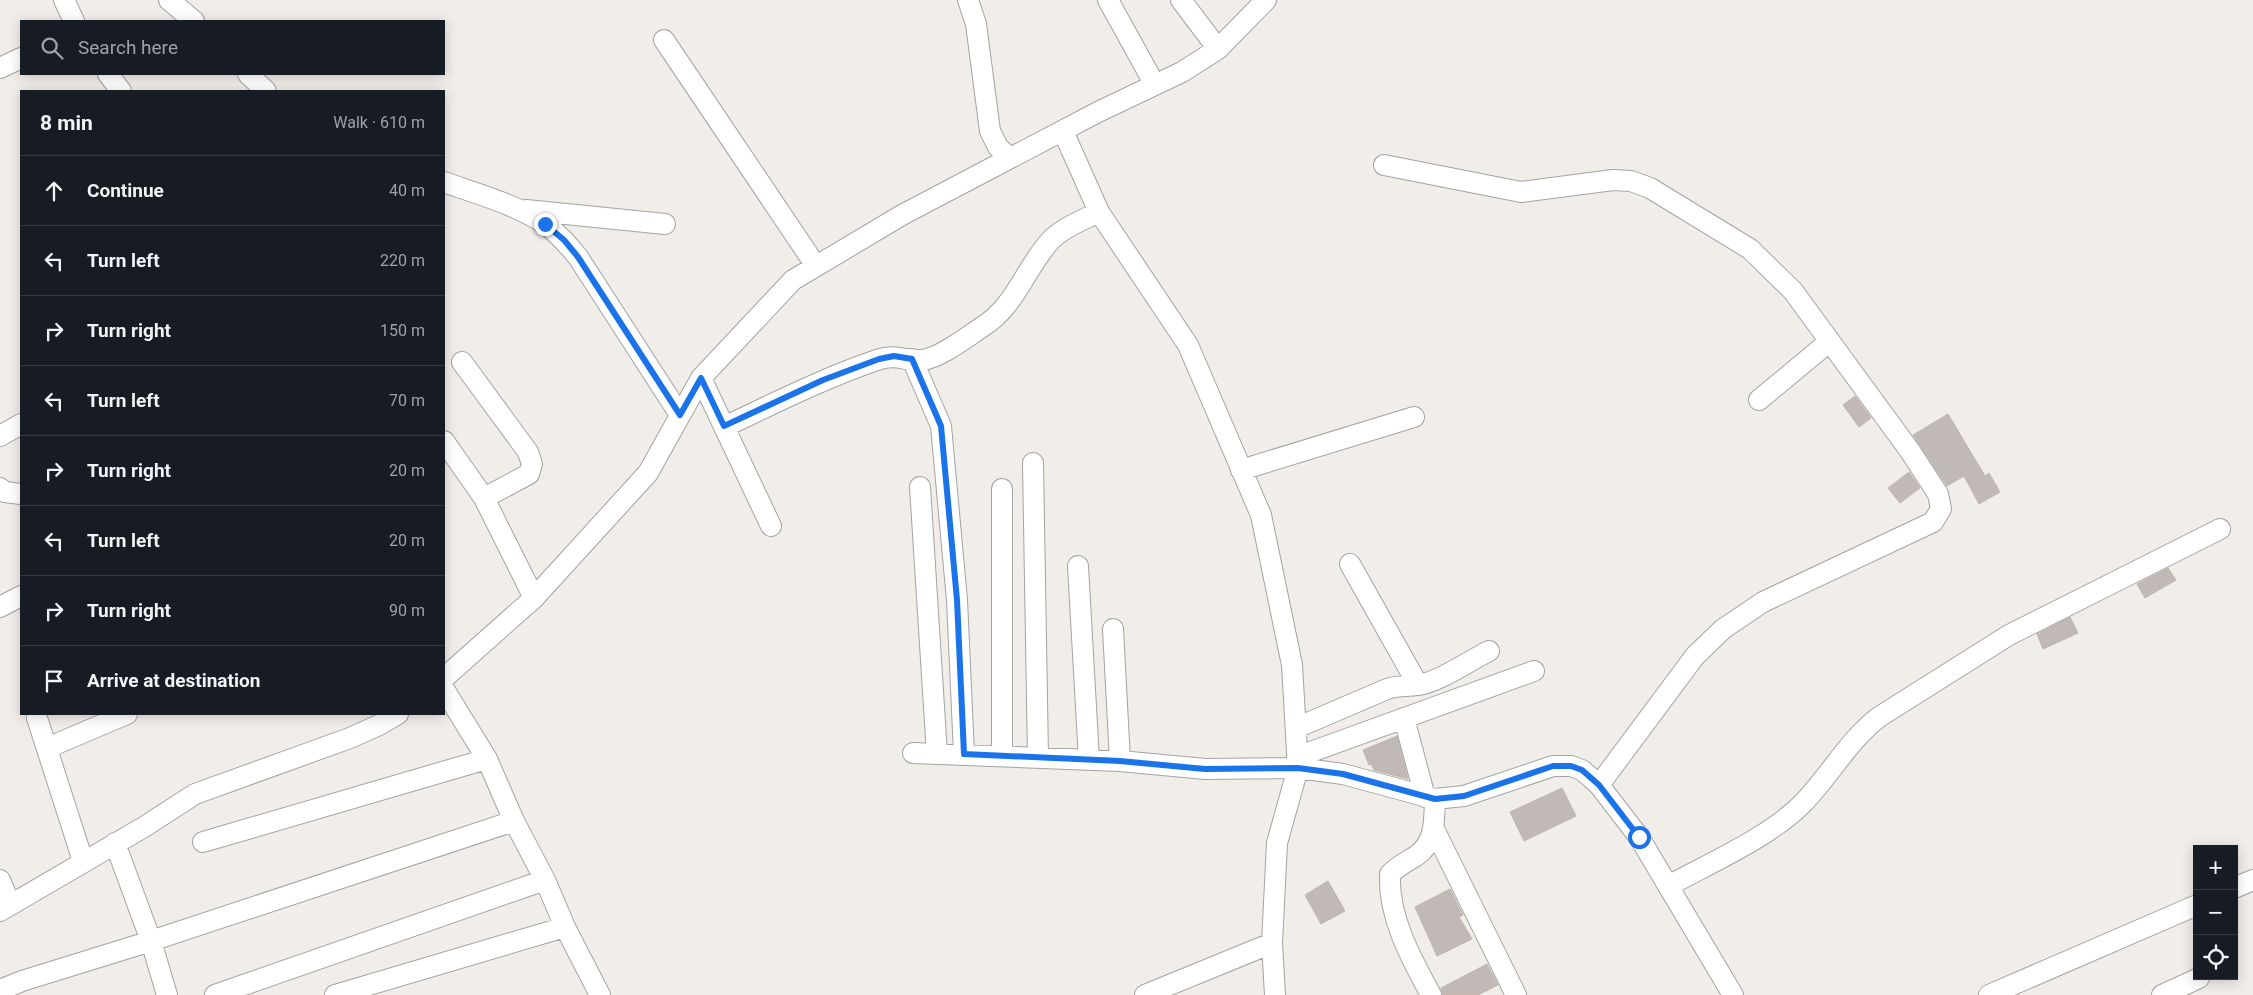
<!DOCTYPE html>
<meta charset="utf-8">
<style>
body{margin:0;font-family:Roboto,sans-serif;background:#242831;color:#f1f3f6}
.controls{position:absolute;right:15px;bottom:15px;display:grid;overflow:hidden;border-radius:0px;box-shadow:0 2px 12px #0003}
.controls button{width:45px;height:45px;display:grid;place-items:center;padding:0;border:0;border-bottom:1px solid #363941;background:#171b24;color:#f1f3f6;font:25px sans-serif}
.stop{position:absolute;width:15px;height:15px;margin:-11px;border:4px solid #1a73e8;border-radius:50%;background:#fff}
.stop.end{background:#1a73e8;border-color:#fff;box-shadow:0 1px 5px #0008}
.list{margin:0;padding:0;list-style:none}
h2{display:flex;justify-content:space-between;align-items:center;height:65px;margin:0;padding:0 20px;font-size:21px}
h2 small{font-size:16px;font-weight:400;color:#9ea1a6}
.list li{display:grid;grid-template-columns:32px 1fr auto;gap:15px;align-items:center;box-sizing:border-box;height:70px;padding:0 20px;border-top:1px solid #363941}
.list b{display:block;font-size:19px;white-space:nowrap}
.list em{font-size:16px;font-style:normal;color:#9ea1a6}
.icon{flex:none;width:28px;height:28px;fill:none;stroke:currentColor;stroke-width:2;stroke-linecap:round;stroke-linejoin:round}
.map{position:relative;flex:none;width:2253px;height:995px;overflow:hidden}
.search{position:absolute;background:#171b24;box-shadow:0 2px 12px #0003;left:20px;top:20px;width:425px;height:55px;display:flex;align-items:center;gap:12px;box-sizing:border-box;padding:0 18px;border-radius:0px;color:#9ea1a6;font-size:19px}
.panel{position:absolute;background:#171b24;box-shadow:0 2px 12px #0003;left:20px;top:90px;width:425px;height:625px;border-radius:0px}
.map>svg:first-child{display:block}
</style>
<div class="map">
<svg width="2253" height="995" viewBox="0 0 2253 995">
<rect width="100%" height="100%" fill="#f1eee9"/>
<path fill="#c1b9b6" stroke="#c2b4ac" d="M1855,396L1871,418L1859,427L1843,405Z
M1948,414L1985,476L1989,473L2000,492L1979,504L1964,476L1947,486L1913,435Z
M1909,472L1920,488L1900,503L1888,488Z
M2168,568L2176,580L2145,598L2137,584Z
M2070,617L2078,633L2043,649L2037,634Z
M1397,736L1408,779L1374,770L1371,764L1369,765L1363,750Z
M1562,788L1576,816L1524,841L1510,812Z
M1328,881L1345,911L1321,924L1305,895Z
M1450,889L1463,915L1459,917L1472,939L1437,956L1415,907Z
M1487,964L1498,985L1478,995H1443L1441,988Z"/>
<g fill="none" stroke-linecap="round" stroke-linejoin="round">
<defs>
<path id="minor" d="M64,0L74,21
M169,0L194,21
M968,0L976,24L990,131L998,147L1010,158
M1108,0L1155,85
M1181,0L1218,49
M664,40L816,266
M0,68L21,58
M108,74L121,91
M248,74L266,91
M1063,131L1099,212L1188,345L1261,515L1292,665L1298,768L1277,843L1272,943L1275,995
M1384,165L1521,192L1613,180L1631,181L1650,188L1750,249L1793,291L1910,451L1938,494L1941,509L1933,522L1763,602L1723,629L1695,656L1599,785
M444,182C477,194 515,204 545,224C558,233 568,245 578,257L680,415
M526,210L665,224
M912,359L941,426L957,600L964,754
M462,362L528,452L532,464L529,474L484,498
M701,378L771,526
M1759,400L1830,341
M724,427C775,403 824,378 877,360C897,353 906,362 922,360C940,358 967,337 982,327C1015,307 1025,269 1050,241C1062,228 1083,220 1099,212
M0,436L21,424
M444,441L484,498L534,598
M1033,463L1038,758
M1241,470L1414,417
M920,487L937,754
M0,488L5,492L21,494
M1002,489V756
M1350,564L1418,685
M1078,566L1089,760
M0,607L21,596
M1113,629L1120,761
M444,678L534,598L648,473L701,378L793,280L902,215L1098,112L1182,72L1218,49L1266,0
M444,689L487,759L514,821L545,880L565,927L600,995
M37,718L83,861
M1404,718L1425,797
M1296,728L1387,689C1400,685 1406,687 1418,685C1439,682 1469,661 1489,651
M47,748L127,714
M913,753L1120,761L1205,769L1298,768L1343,774L1435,799L1464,796L1553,766H1571L1582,770L1599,785L1639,837L1733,995
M1297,757L1534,671
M1434,829L1516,995
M203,842L487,759
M115,843L151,941L167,995
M0,880L10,904
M1668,886C1710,863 1772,836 1804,802C1831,774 1848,741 1879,717L2009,635L2220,529
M2234,888L2253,880
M0,911L144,827L195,794L350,738L379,725L398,714
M0,990L22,981L151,941L514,821
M215,995L545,880
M335,995L565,927
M1145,995L1272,943
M1431,995C1411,958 1388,917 1390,874C1398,866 1406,862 1416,856C1436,842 1434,821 1435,799
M1989,995L2197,905
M2162,995L2199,978"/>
</defs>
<use href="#minor" stroke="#a3a3a3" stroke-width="22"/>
<use href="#minor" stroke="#fff" stroke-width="20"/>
</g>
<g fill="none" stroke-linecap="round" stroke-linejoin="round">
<path stroke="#1a73e8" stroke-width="6" d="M545,224L564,240L578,257L680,415L701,378L724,426L823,380L879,359L894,356L912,359L941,426L957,600L964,754L1120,761L1205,769L1298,768L1343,774L1435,799L1464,796L1553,766H1571L1582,770L1599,785L1639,837"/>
</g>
</svg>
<div class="controls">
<button>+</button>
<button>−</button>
<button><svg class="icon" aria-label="locate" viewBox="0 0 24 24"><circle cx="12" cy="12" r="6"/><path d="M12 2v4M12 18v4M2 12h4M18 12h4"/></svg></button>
</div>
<div class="stop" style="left:1639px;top:837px"></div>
<div class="stop end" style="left:545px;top:224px"></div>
<div class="search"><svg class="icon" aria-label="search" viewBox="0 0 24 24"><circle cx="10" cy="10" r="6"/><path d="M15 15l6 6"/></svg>Search here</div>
<section class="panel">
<h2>8 min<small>Walk · 610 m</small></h2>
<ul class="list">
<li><svg class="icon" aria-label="ahead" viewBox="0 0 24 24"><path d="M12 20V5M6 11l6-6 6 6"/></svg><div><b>Continue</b></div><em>40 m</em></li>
<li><svg class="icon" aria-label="left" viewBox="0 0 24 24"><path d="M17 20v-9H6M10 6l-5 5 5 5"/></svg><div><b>Turn left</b></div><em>220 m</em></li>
<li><svg class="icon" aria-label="right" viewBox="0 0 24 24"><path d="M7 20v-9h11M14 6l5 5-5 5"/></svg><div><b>Turn right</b></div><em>150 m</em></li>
<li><svg class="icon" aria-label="left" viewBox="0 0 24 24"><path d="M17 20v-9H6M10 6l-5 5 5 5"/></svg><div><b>Turn left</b></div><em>70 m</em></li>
<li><svg class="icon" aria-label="right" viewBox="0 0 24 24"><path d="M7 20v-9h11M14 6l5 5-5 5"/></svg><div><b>Turn right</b></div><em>20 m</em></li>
<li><svg class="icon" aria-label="left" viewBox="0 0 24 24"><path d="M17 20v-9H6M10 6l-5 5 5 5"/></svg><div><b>Turn left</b></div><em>20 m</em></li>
<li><svg class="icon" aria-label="right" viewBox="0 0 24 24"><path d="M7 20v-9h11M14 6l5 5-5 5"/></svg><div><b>Turn right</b></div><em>90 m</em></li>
<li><svg class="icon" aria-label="arrive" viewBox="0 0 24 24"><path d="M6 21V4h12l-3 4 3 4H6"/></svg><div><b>Arrive at destination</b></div></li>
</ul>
</section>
</div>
